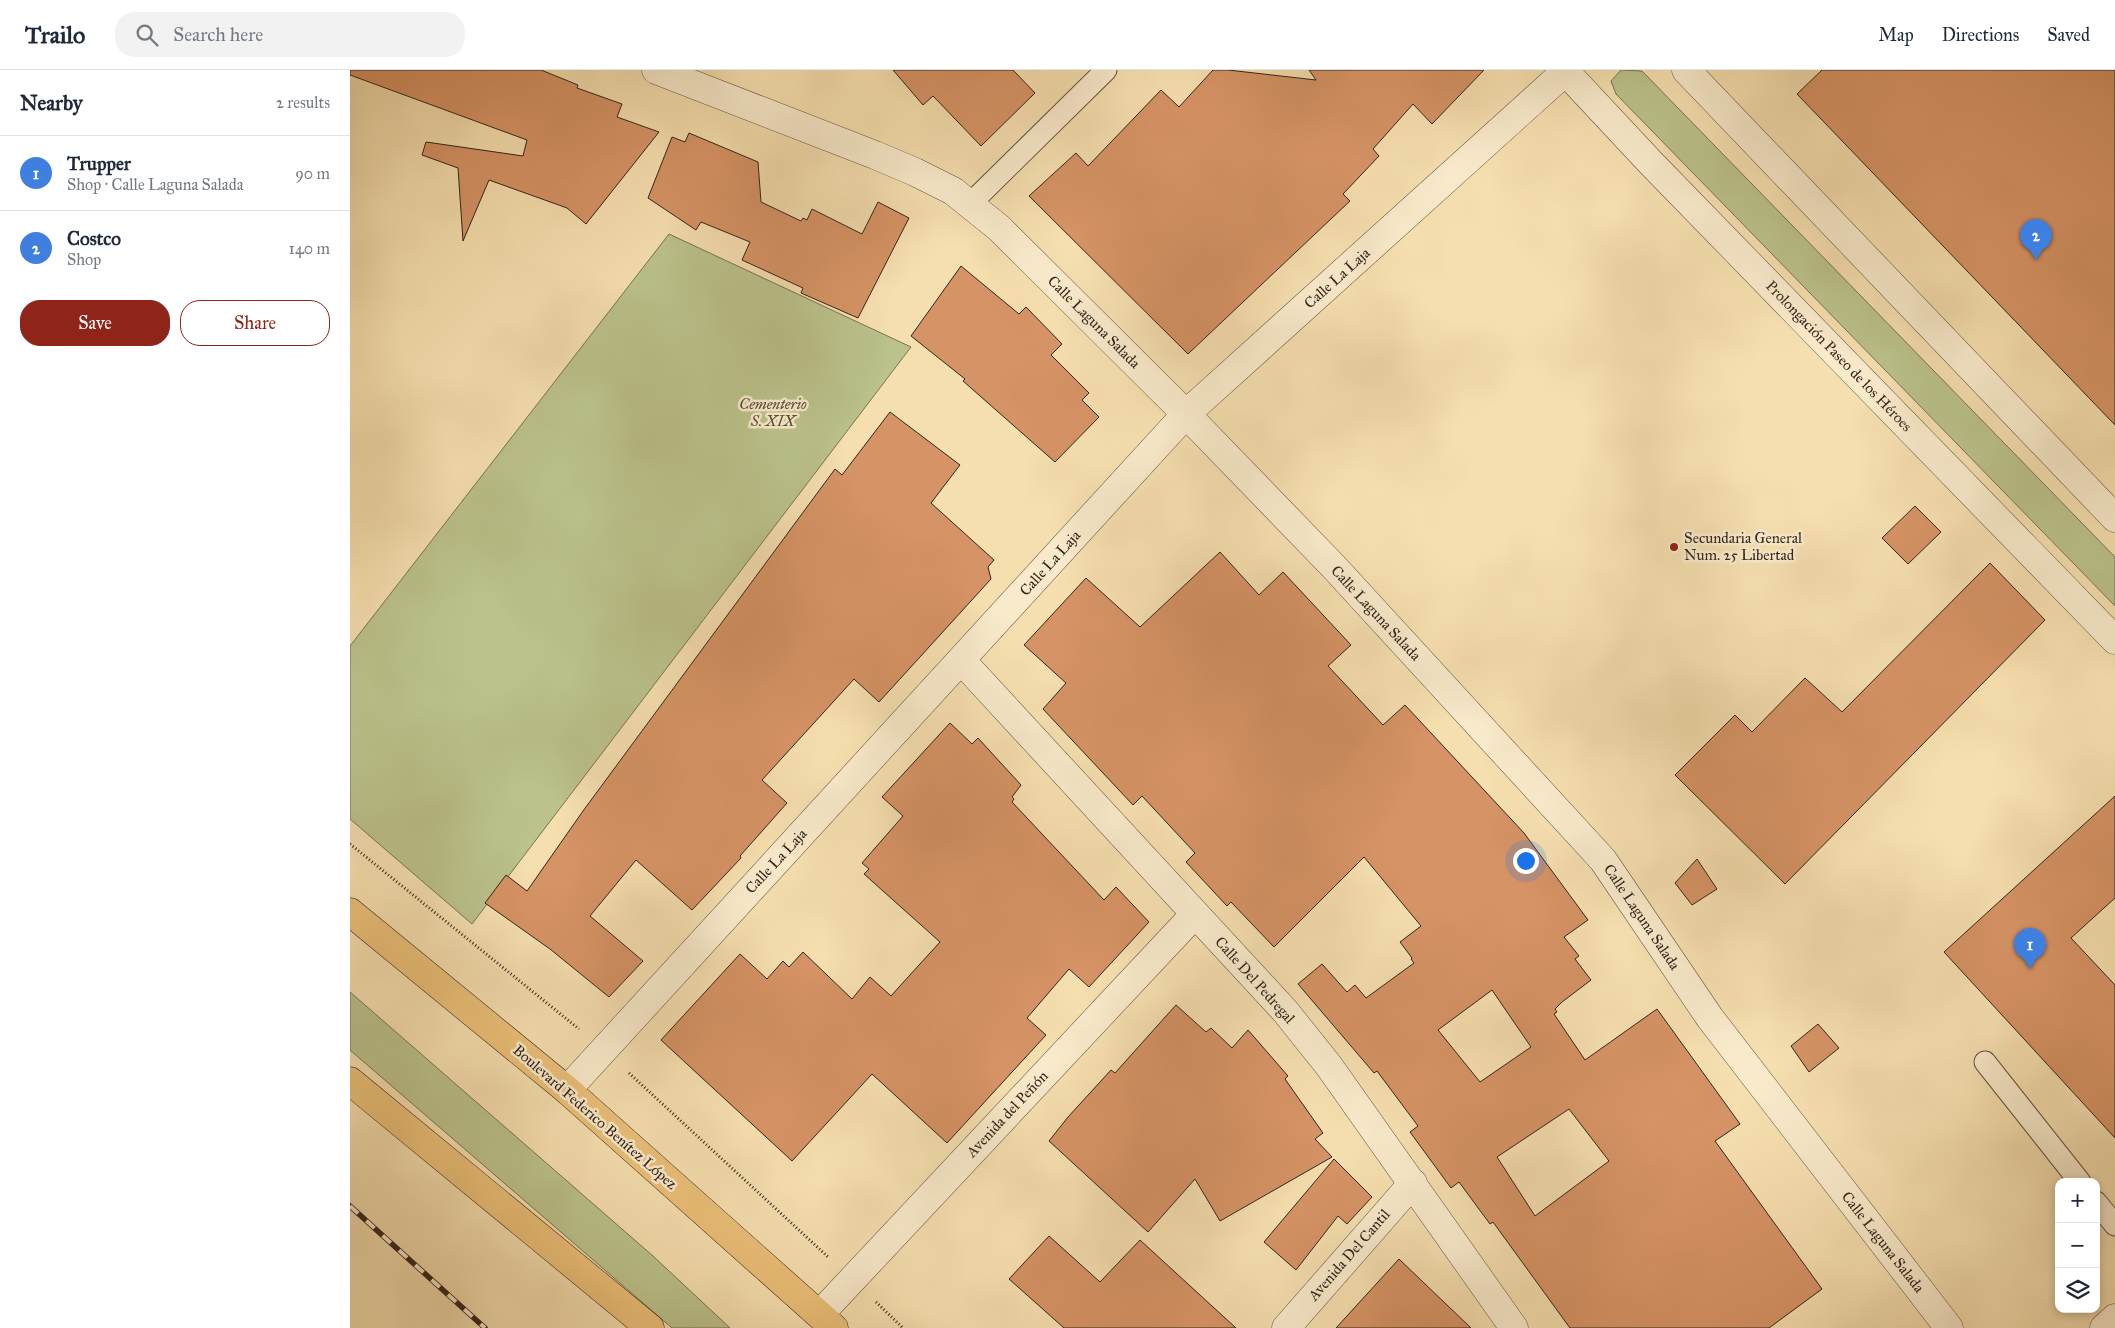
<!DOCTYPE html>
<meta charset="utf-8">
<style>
body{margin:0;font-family:"IM FELL Great Primer",serif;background:#f2f2f3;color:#1f2937}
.controls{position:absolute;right:15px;bottom:15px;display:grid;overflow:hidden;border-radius:10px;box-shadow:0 2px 8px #0003}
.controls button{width:45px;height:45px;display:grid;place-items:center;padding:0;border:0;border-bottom:1px solid #e0e1e3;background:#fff;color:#1f2937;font:25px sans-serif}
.you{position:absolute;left:1175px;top:790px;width:18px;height:18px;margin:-12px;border:4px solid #fff;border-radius:50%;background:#1a73e8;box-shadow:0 0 0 8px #1a73e833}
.badge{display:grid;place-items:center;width:32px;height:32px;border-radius:50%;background:#8f2418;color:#fff;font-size:16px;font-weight:700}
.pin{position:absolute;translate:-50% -41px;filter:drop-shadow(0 1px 2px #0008)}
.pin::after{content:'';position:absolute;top:26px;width:18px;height:15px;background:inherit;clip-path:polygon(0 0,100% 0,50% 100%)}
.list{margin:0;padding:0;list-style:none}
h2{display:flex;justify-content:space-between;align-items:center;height:65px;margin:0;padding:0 20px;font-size:21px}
h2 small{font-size:16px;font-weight:400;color:#747a83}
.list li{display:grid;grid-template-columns:32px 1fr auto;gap:15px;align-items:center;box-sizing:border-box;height:75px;padding:0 20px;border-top:1px solid #e0e1e3}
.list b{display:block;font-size:19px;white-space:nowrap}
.list p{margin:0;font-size:16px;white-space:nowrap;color:#747a83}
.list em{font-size:16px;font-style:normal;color:#747a83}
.actions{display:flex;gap:10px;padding:15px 20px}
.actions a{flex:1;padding:11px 0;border:1px solid #8f2418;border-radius:20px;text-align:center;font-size:18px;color:#8f2418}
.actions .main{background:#8f2418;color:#fff}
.icon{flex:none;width:28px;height:28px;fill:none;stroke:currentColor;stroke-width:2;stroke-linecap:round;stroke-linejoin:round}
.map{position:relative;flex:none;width:1765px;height:1258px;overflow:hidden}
header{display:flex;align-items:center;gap:30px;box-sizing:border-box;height:70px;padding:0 25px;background:#fff;border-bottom:1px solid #e0e1e3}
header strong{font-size:24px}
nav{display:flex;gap:28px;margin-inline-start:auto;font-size:18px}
.search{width:350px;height:45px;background:#f2f2f3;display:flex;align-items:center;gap:12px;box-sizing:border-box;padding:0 18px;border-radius:20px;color:#747a83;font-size:19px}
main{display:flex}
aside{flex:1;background:#fff}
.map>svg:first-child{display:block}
</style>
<header>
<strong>Trailo</strong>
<div class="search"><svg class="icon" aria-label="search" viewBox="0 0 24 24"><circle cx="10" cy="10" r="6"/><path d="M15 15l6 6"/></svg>Search here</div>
<nav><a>Map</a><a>Directions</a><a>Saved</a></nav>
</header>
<main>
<aside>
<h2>Nearby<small>2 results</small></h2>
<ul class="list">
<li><span class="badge" style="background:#3f7fe0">1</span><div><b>Trupper</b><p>Shop · Calle Laguna Salada</p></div><em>90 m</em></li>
<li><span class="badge" style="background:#3f7fe0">2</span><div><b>Costco</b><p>Shop</p></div><em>140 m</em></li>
</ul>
<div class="actions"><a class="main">Save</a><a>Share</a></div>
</aside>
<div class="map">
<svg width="1765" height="1258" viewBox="0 0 1765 1258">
<rect width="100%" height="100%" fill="#f6dfaf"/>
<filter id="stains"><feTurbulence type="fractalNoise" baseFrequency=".004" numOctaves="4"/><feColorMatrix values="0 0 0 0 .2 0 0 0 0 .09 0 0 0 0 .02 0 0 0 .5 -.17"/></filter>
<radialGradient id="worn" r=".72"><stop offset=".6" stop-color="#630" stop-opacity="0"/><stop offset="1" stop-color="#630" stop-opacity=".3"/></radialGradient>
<path fill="#bbc28b" stroke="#767354" d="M1271,0L1292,1L1765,487V536L1266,24L1261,11Z
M319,164L561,277L122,854L0,749V576Z
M0,922L303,1186L380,1258H322L0,980Z"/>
<path fill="#d69365" stroke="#32241c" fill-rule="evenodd" d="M0,0H191L228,15L227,18L272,34L267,47L309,62L236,154L217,138L139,110L113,171L108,98L72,85L76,72L173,86L177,70L0,5Z
M543,0H663L685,23L631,76L583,26L573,35Z
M863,0H878L966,10L959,0H1134L1082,54L1063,34L1023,79L1029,86L993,124L1000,131L838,284L679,126L726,83L738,96L811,20L829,37Z
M1472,0H1765V355L1447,24Z
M339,63L408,92L411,132L451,151L453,148L457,150L462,139L512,164L528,132L559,148L508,248L451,223L453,218L392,190L400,172L351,152L346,160L298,128L322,67L335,72Z
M611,196L669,244L676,237L712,274L701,285L739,323L732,330L749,347L705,392L613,311L615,309L561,266Z
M540,342L610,395L581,433L644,490L638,497L641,509L529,632L504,609L412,710L437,733L390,786L391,788L342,840L286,790L240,846L293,891L259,927L200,879L135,833L156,805L177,821L233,741L485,399L492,405Z
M1565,436L1591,462L1558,494L1532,468Z
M870,482L909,525L933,502L1001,575L978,596L1033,655L1055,635L1174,763L1238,850L1214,867L1229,886L1225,889L1241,910L1212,932L1205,939L1207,942L1204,944L1235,990L1307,939L1390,1054L1365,1071L1472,1219L1419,1258H1220L1143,1152L1140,1154L1109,1112L1101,1118L1060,1062L1068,1056L1027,1001L1024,1003L948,914L972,894L997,922L1005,915L1016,928L1064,893L1061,889L1062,888L1050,872L1071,856L1014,787L924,877L881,832L877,836L836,792L845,783L792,726L783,735L693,639L716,613L674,575L736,508L790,557ZM1142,920L1181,977L1130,1012L1088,960ZM1219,1039L1259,1091L1185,1146L1147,1087Z
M1640,493L1695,550L1435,814L1325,705L1385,645L1402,662L1455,608L1492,642Z
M600,653L622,674L628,668L671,715L662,727L664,729L662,732L754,830L766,817L799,852L739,917L719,899L677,948L696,965L597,1073L522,1004L442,1091L311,970L390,884L417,909L433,891L439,897L453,882L502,929L520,907L541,926L549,917L590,872L514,804L519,799L512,793L553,746L532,727Z
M1765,726V828L1721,868L1765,915V1068L1594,882Z
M1347,789L1367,819L1342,835L1325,813Z
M826,935L856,962L861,958L882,978L898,960L938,1006L935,1009L973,1063L965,1069L982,1087L870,1151L845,1109L798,1162L699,1071L718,1047L761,1000L765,1003Z
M1468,954L1489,978L1459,1002L1441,976Z
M984,1089L1022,1127L997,1154L988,1146L946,1200L914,1172Z
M699,1166L750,1212L790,1170L886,1258H714L659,1209Z
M1049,1189L1121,1258H986Z"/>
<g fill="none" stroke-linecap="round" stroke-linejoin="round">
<defs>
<path id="service" d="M620,134L756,0
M1635,992L1730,1112
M1746,1132L1765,1155"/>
<path id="minor" d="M306,0L525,85L565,102L603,121L649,158L836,344L984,497L1253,790L1360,948L1599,1258
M611,590L935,941L979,996L1164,1258
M217,1020L836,344L1217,0
M470,1244L844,845
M936,1258L1063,1113"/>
<path id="tertiary" d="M1214,0L1300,92L1765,570
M1336,0L1765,448
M1754,1258L1765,1248"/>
<path id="primary" d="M0,842L217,1020L484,1258
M0,1011L300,1258"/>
</defs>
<use href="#service" stroke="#635341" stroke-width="23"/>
<use href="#minor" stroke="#635341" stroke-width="29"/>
<use href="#tertiary" stroke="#635341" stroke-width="29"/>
<use href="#primary" stroke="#32241c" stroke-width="29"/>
<path stroke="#32241c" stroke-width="3" stroke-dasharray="1 2.5" stroke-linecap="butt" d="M0,774L229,959
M279,1003L478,1187
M526,1232L553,1258"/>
<use href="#service" stroke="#f9eacb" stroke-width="21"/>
<use href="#minor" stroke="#f9eacb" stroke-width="28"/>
<use href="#tertiary" stroke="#f9eacb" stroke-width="28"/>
<use href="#primary" stroke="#ebc078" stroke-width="28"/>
<defs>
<path id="rail" d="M0,1136L135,1258"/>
</defs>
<use href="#rail" stroke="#32241c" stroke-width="5.5"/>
<use href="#rail" stroke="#f9eacb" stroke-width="4" stroke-dasharray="11" stroke-linecap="butt"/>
</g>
<circle fill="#8f2418" stroke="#f9eacb" stroke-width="2" cx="1324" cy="477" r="5"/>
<g text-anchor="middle" stroke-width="5" stroke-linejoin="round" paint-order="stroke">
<g font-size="15" fill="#32241c" stroke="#f9eacb">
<text transform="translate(987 208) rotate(-42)" y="5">Calle La Laja</text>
<text transform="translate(744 252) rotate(45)" y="5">Calle Laguna Salada</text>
<text transform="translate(1489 286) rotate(46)" y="5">Prolongación Paseo de los Héroes</text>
<text transform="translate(700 493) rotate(-48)" y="5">Calle La Laja</text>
<text transform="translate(1026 543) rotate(47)" y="5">Calle Laguna Salada</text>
<text transform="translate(426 791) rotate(-47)" y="5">Calle La Laja</text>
<text transform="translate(1292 847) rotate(56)" y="5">Calle Laguna Salada</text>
<text transform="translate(905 910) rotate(48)" y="5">Calle Del Pedregal</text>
<text transform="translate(657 1044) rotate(-47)" y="5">Avenida del Peñón</text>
<text transform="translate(245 1047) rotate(41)" y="5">Boulevard Federico Benítez López</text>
<text transform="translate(1533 1172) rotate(52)" y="5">Calle Laguna Salada</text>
<text transform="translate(999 1185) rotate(-49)" y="5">Avenida Del Cantil</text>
</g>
<g font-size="15" font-style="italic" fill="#544c38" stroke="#f9eacb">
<text x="423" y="339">Cementerio<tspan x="423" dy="17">S. XIX</tspan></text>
</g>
<g font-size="15" fill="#32241c" stroke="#f9eacb" text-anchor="start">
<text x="1334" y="473">Secundaria General<tspan x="1334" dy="17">Num. 25 Libertad</tspan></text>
</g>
</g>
<rect width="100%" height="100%" filter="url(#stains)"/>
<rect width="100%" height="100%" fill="url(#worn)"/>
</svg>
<div class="controls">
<button>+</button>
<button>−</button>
<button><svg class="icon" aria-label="layers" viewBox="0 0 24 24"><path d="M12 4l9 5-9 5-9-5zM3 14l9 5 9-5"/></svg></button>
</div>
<div class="you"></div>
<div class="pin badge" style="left:1680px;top:899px;background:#3f7fe0">1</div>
<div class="pin badge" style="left:1686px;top:190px;background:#3f7fe0">2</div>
</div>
</main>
